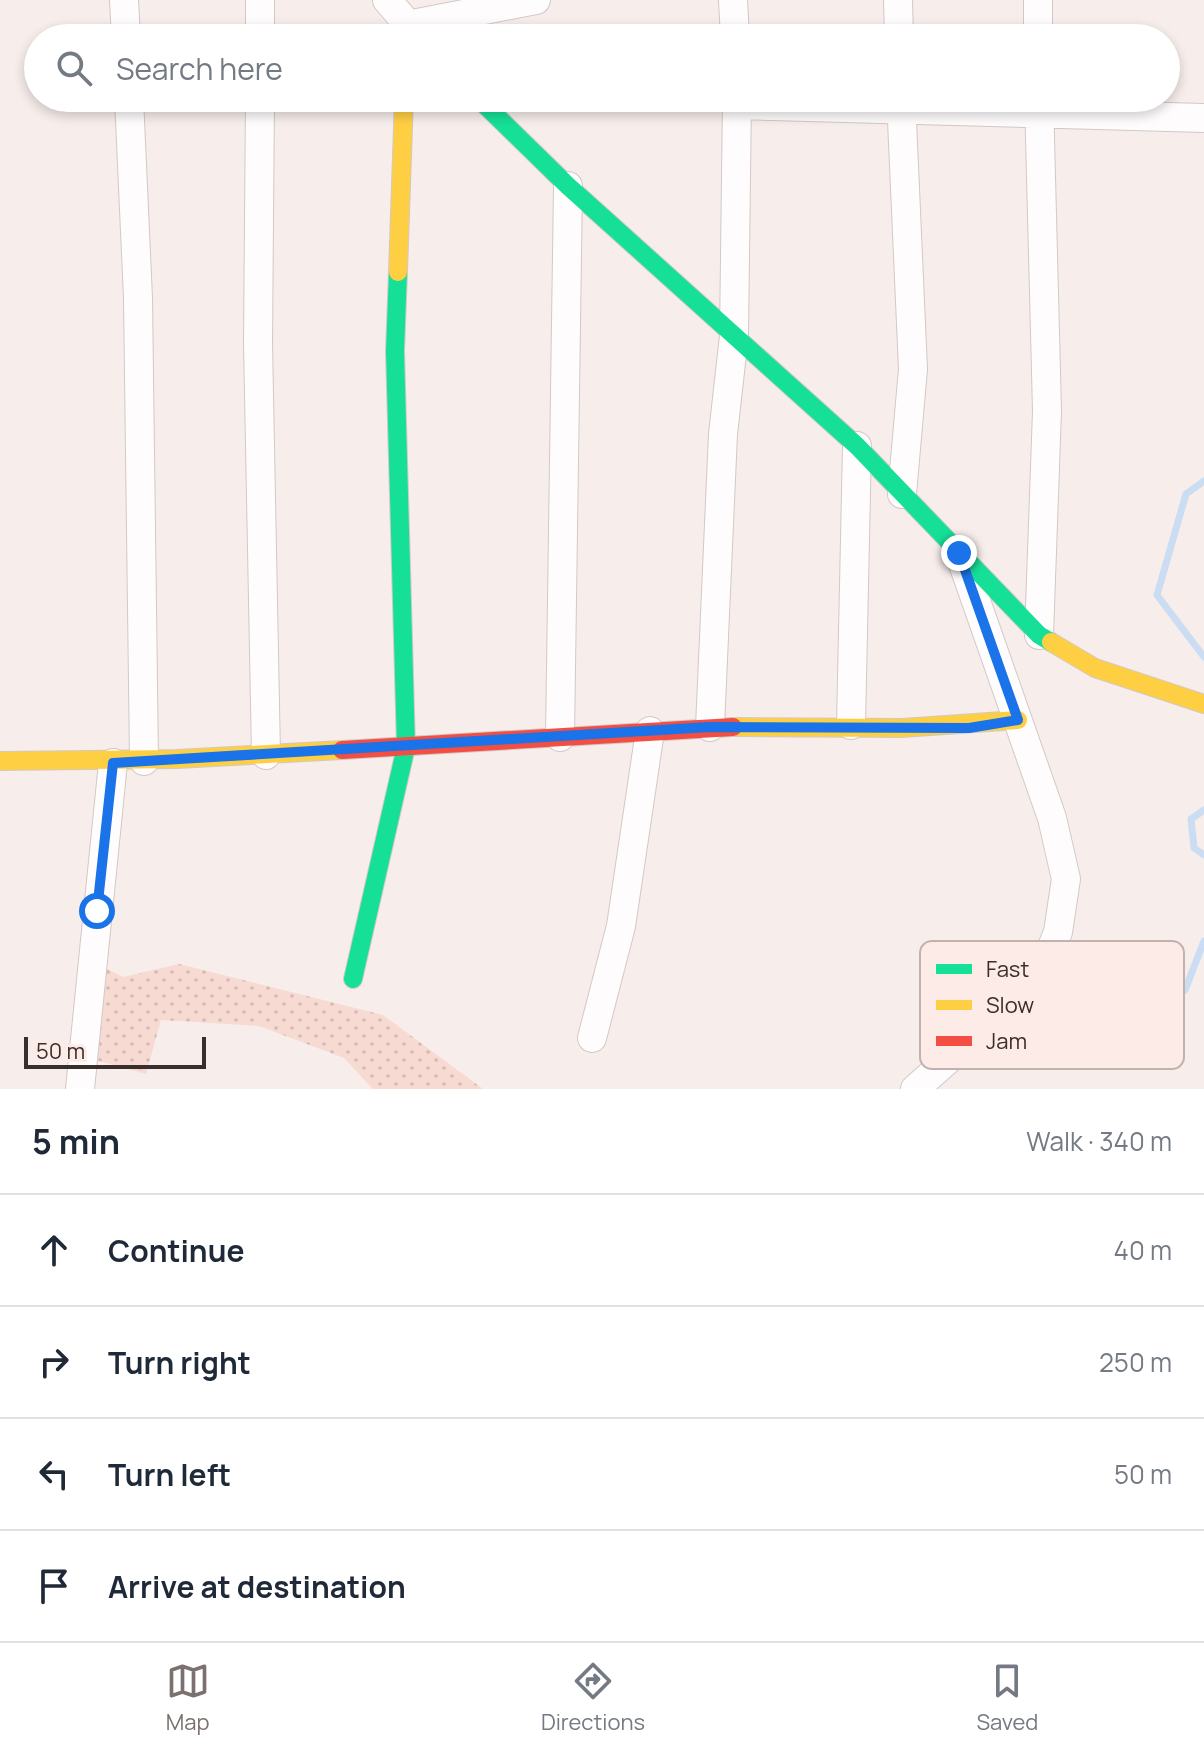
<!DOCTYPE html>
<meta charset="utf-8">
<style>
body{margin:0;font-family:Manrope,sans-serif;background:#f6f6f7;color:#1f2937}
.scale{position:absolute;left:24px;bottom:20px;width:182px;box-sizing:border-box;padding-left:8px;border:4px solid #392e2b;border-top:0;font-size:22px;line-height:28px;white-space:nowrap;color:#392e2b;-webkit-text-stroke:6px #fcebe6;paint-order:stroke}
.stop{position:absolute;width:24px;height:24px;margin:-18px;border:6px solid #1a73e8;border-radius:50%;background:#fff}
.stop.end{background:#1a73e8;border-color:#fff;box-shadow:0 2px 8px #0008}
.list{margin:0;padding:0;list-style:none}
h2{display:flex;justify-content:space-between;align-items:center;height:104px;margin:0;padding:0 32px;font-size:34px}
h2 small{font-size:26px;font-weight:400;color:#747a83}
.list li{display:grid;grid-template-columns:52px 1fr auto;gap:24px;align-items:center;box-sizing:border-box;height:112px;padding:0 32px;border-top:2px solid #e0e1e3}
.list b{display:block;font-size:30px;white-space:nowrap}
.list em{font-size:26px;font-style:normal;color:#747a83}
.icon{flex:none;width:44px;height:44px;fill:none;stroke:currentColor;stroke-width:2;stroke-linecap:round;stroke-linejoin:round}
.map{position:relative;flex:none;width:1204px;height:1089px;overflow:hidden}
.search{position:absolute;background:#fff;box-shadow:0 4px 12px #0003;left:24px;right:24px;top:24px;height:88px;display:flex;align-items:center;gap:20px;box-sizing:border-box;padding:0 28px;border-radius:44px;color:#747a83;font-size:30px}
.sheet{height:552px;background:#fff}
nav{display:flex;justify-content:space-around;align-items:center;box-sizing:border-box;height:112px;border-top:2px solid #e0e1e3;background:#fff;font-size:22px;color:#747a83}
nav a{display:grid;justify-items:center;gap:4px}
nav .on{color:#7c716e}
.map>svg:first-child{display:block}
</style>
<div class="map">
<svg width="1204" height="1089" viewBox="0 0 1204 1089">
<defs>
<pattern id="grass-dots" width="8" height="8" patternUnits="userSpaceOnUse" patternTransform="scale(2)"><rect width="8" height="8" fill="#f7dad2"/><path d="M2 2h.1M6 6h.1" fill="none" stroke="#d4bbb4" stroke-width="1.8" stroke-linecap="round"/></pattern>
</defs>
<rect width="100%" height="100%" fill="#f7eeeb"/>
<path fill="url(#grass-dots)" d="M84,957L123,977L179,964L383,1015L483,1089H373L344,1058L259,1026L161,1020L146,1074L73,1054Z"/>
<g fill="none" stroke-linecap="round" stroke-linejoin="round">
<path stroke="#caddf2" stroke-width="7" d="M1204,481L1186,494L1157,595L1204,657
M1204,810L1191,819L1194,848L1204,855
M1106,1057L1185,990L1204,941"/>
<defs>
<path id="street" d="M124,0L126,38
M260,0V38
M387,0L419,37
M733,0L735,38
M898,0L899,38
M1038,0V38
M407,38V25L536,0
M129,98L138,298L144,761
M260,98L258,343L266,755
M901,98L913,369L902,494
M738,105L1204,118
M1039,635L1047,411L1039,98
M851,725L857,446
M710,727L723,434L734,336L737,98
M560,737L568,186
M592,1038L621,926L650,731
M80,1089L113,763
M915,1089L1039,979L1058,932L1066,879L1052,818L962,561"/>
<path id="fast" d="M478,98L568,186L857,446L1039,635L1051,642
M353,979L406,747L395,351L398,272"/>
<path id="slow" d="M398,272L404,98
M1051,642L1095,668L1204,704
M733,727L902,728L1018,720
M0,761L177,759L342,750"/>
<path id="jam" d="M342,750L733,727"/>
</defs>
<use href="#street" stroke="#d2c9c6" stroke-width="30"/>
<use href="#fast" stroke="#d2c9c6" stroke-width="20"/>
<use href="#slow" stroke="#d2c9c6" stroke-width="20"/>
<use href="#jam" stroke="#d2c9c6" stroke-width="20"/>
<use href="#street" stroke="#fefcfc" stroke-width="28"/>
<use href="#fast" stroke="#16e098" stroke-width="18"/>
<use href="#slow" stroke="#ffcf43" stroke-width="18"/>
<use href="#jam" stroke="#f24e42" stroke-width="18"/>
</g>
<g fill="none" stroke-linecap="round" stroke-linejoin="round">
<path stroke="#1a73e8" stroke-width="10" d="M97,911L113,763L710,727L969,728L1018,720L959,553"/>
</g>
<rect x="920" y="941" width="264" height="128" rx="12" fill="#fcebe6" stroke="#c2b2ae" stroke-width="2"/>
<rect x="936" y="964" width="36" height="10" fill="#16e098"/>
<rect x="936" y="1000" width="36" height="10" fill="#ffcf43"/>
<rect x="936" y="1036" width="36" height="10" fill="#f24e42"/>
<g font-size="22" fill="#392e2b">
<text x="986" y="977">Fast</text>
<text x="986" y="1013">Slow</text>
<text x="986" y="1049">Jam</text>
</g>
</svg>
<div class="scale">50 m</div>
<div class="stop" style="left:97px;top:911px"></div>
<div class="stop end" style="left:959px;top:553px"></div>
<div class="search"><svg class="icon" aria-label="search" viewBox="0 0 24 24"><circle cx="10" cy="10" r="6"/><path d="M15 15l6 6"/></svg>Search here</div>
</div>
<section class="sheet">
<h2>5 min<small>Walk · 340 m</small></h2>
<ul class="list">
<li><svg class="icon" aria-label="ahead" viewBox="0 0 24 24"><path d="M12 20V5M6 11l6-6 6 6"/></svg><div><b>Continue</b></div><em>40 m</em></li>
<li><svg class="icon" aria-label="right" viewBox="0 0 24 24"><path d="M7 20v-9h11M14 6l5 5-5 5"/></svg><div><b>Turn right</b></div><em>250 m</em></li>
<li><svg class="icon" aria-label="left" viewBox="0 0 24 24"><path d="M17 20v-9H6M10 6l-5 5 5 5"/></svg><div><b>Turn left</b></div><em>50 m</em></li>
<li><svg class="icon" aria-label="arrive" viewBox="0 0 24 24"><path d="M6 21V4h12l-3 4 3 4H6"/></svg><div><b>Arrive at destination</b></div></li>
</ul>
</section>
<nav>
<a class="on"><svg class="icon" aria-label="map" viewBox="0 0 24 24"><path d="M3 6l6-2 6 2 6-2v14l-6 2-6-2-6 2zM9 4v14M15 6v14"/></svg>Map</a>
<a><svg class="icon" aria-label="directions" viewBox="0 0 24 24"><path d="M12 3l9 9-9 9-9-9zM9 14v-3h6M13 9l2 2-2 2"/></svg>Directions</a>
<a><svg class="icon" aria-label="saved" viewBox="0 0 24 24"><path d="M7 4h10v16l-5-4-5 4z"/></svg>Saved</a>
</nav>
